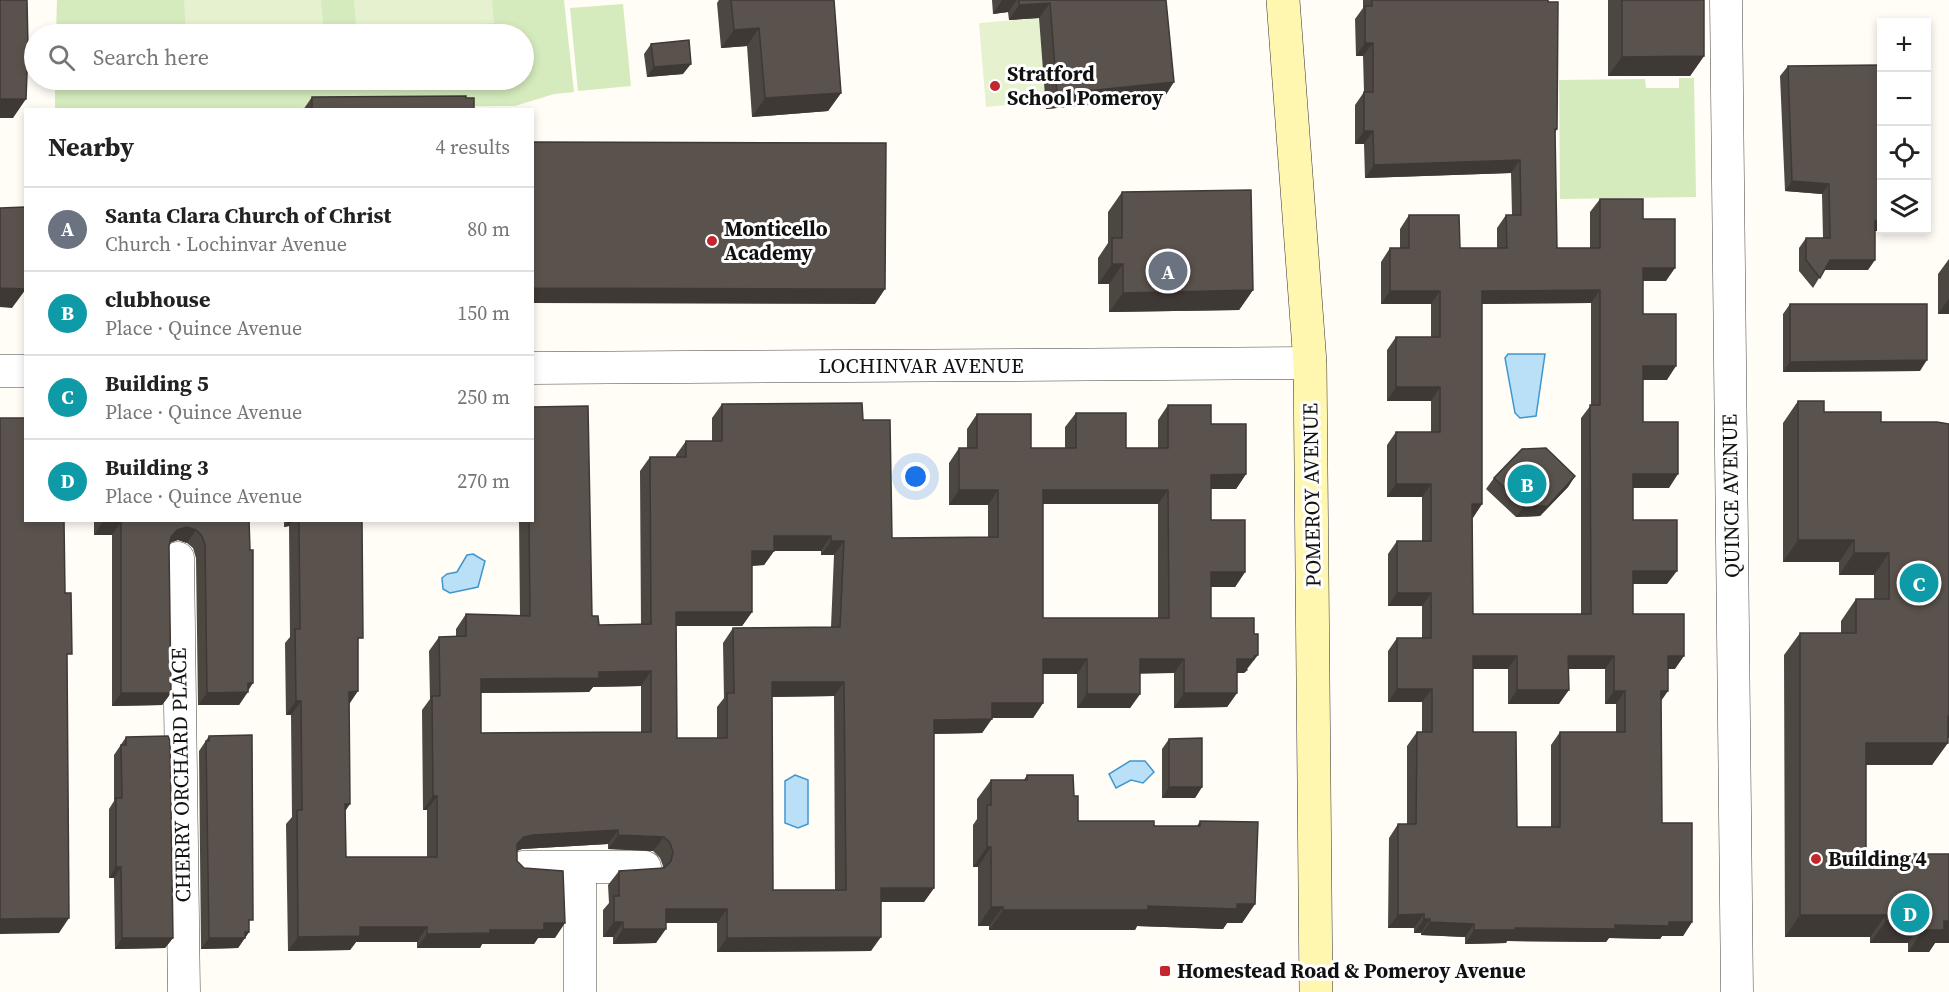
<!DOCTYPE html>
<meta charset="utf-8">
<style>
body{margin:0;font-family:"Source Serif 4",serif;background:#f2f2f2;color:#222}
.controls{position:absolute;right:18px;top:18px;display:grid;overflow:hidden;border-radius:0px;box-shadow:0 3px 9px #0003}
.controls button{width:54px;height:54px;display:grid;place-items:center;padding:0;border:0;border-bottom:2px solid #e0e0e0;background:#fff;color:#222;font:30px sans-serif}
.you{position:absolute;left:916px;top:477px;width:21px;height:21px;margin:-15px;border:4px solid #fff;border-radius:50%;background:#1a73e8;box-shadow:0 0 0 9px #1a73e833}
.badge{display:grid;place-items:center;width:39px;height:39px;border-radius:50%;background:#db2777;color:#fff;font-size:20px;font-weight:700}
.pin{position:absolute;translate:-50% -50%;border:3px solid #fff;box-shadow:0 2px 6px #0006}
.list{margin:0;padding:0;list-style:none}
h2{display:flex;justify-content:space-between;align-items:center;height:78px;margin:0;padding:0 24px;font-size:26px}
h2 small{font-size:20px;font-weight:400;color:#767676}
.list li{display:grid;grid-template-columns:39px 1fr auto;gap:18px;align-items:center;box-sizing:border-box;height:84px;padding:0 24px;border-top:2px solid #e0e0e0}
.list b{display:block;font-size:22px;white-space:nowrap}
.list p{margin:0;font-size:20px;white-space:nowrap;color:#767676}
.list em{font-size:20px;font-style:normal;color:#767676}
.icon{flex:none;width:33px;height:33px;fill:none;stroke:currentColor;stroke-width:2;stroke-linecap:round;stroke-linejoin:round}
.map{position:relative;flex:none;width:1949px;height:992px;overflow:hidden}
.search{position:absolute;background:#fff;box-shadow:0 3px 9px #0003;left:24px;top:24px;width:510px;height:66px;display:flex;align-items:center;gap:15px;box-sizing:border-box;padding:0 21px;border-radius:33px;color:#767676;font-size:22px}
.panel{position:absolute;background:#fff;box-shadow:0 3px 9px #0003;left:24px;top:108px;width:510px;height:414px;border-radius:0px}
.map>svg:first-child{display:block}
</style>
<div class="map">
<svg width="1949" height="992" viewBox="0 0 1949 992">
<rect width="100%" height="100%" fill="#fffdf5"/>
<path fill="#d5ebbd" d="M57,0H564L574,92L554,94L515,106L55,110V80H524V34H56Z
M623,4L631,86L578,91L570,8Z
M1679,78H1694L1696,197L1560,199L1559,80L1645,79L1646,88H1679Z"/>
<path fill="#e6f2cf" d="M184,0H321L324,34H186Z
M354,0H492L494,23L357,34Z
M1039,18L1046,102L986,107L979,23Z"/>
<path fill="#b9e0f7" stroke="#3f96cf" stroke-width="1.5" d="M1508,354H1545L1536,416L1520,418L1515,413L1505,358Z
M473,554L485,561L478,587L450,593L443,589L442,578L447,574L457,572L467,555Z
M1130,761H1145L1154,772L1143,783L1131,780L1116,788L1109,774Z
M795,775L808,780V824L798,828L785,823V781Z"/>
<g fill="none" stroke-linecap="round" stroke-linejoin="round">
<defs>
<path id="street" d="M1726,0L1737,992
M532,368L1310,363
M0,371H26
M178,558L184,992
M523,867H580V992
M580,867H645"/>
<path id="secondary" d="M1283,0L1310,363L1316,992"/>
</defs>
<use href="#street" stroke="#444" stroke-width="33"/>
<use href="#secondary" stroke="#333" stroke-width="34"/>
<use href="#street" stroke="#fff" stroke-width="32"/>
<use href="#secondary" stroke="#fff6b0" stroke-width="33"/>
</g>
<path fill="#4d4742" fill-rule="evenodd" d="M719,0H834L841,93L828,111L752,117L747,46L721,48L717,3Z
M992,0H1166L1164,98L1046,109L1039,18L1009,20L1008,12L993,14Z
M1363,0H1548L1557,129L1555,133L1557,248H1590V212L1600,199L1643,219L1666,281H1643V314L1667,380H1643V422L1669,488H1633V520L1667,584H1633V614L1675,669H1668L1661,701L1662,823L1692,922L1683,936H1662L1660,939L1609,938L1606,942L1507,941L1506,943L1465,944V937L1421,935V933H1414V928H1388L1389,838L1398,824H1407V746L1417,732H1422V702H1388V651L1397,638H1422V606H1388V554L1397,541H1422V497H1387V445L1396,432H1431V401H1387V350L1396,337H1431V304H1381V262L1390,248H1400V229L1409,215L1460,248H1497V228L1506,215H1512L1511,173L1365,178L1364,144H1355V105L1364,92L1363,56H1356L1355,19L1363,8ZM1591,303V405L1581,418V614H1473L1472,518L1482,504V304ZM1473,669H1508V704H1559L1568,669H1605V704H1616V732H1560L1551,745V827H1517L1473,732Z
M1608,0H1704V56L1690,76H1608Z
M651,44L683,74L647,77L644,54Z
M1788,66L1881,230H1915L1914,231H1875L1868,270H1824L1813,288L1799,271V248L1806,238H1823L1822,194L1785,191L1780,76Z
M312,97L466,98L474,110H303Z
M1122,192L1253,290L1239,310L1109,312V284H1098V258L1108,243V212Z
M1949,259V314H1938V274Z
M1790,304L1920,371L1783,372V314Z
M1798,401L1824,412L1881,422L1949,738H1948L1932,765H1866V854L1949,943H1935L1929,952H1908V943H1870V937H1785L1784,655L1800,633H1841V621L1856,599H1874V575H1839V562H1783V423Z
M722,404L863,420L892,538L988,537V505H949V463L959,448H967V429L977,414L1031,448H1065V427L1076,413L1126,448H1158V420L1168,405L1211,424L1246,474L1236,489H1211V520L1245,572L1235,587H1211V618L1248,670L1244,673H1237V693L1227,707L1174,708V673H1140V694L1130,708H1077V674H1043V703L1033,718H992L982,733L934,734V888L924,902H881L871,951L717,952V923H666L656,943L613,944V937H603V910L609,903L608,885L619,871L662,868L663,866L660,858L653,851L608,849V844L522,849L517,851V861L555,938H538L534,944H482L480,948H417V942H356L350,950L288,951L286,824L292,817L291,715H286L285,643L290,637L289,526L284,527V520H362L358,645L349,704L345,811L346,857H427V810H423L422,710L430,699L429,651L439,637H456V629L466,614L520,616L519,520H532L592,616L599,625H641L640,471L650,457H676V455L686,441H712V418ZM1043,504H1158V618H1043ZM774,551H821V555H834L831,627L733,628L723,643L724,698L717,707V738H677L676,626H742L752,612V566L764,565ZM641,686V732L481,733V693L589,692L593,687ZM834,696L835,890H773L772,697Z
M1575,476L1568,487L1540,516L1516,517L1486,489L1494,478Z
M94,520H249L248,692L239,705H198L196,558L193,548L187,543L178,540L170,543L169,546L171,693L162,705L112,706V535H94Z
M209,736L249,926V932L238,948L201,949L199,751Z
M126,737L173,938L165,948L115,949L114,878H109V809L114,801V755Z
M1169,739L1202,787L1195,798H1162V749Z
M1027,775L1074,796L1078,821L1154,826H1197L1200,821L1255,904L1242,923H1227L1223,929L1137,926L1135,930H989V926H978V867H973V825L977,819V799L991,780H1024Z"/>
<path fill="#3f3936" d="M1002,0H1017L1008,12L993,14Z
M1050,3L1039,18L1009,20L1019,5Z
M759,28L747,46L721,48L734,30Z
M1365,43H1373L1363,56H1356Z
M1704,56L1690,76H1608L1622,57Z
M691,64L683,74L647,77L654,67Z
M1174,82L1164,98L1046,109L1057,94Z
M841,93L828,111L752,117L765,98Z
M0,99H26L13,118H0Z
M1364,131H1373L1364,144H1355Z
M1520,160L1511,173L1365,178L1374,165Z
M1792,181L1829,184L1822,194L1785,191Z
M1875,221H1881V230H1915L1914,231H1868Z
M1830,260H1875L1868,270H1823Z
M1112,264H1123L1109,284H1098Z
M1643,268H1675L1666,281H1633Z
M0,288L26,289L12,308L0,307Z
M532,288L885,289L875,304L532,303Z
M1253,290L1239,310L1109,312L1123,293Z
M1600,290L1591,303L1473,304L1482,291Z
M1390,291H1440L1431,304H1381Z
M1949,299V314H1938Z
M1927,360L1920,371L1783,372L1790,362Z
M1643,366H1676L1667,380H1634Z
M1396,387H1440L1431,401H1387Z
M1246,474L1236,489H1201L1211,475Z
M1633,474H1678L1669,488H1623Z
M1575,476L1568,487L1540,516L1516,517L1524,506Z
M1396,484H1431L1422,497H1387Z
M959,490H998L988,505H949Z
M1043,490H1168L1158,504H1032Z
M1472,504H1482L1473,518H1463Z
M289,520H293L289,526L284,527Z
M103,522H121L112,535H94Z
M187,527L196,530L187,543L178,540L168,543L171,537L177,530Z
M774,536H831L821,551H764Z
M1798,540H1854L1839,562H1783Z
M831,541H844L834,555H821Z
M752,551H774L764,565L742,566Z
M1854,553H1889L1874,575H1839Z
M1633,571H1677L1667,584H1624Z
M1211,572H1245L1235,587H1201Z
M1397,593H1431L1422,606H1388Z
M676,612H752L742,626H666Z
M1258,655L1244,673H1227L1237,659Z
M1473,656H1517L1508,669H1464Z
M1568,656H1614L1605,669H1559Z
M1668,656H1684L1675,669H1659Z
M1043,659H1087L1077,674H1033Z
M1140,659H1184L1174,673L1130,674Z
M651,671L641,686L593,687L589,692L471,693L481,679L599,672Z
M772,682H844L834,696L762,697Z
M248,683H253L239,705H198L207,693Z
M1397,689H1432L1422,702H1388Z
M1517,690H1569L1559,704H1508Z
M358,691L348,706L349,692Z
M1614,691H1625L1616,704H1605Z
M1661,691H1668L1659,704Z
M121,693H171L162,705L112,706Z
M1184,693H1237L1227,707L1174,708Z
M1087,694H1140L1130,708H1077Z
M296,701H301L291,715H286Z
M992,703H1043L1033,718H982Z
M1948,716H1949V738H1932Z
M992,719L982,733L924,734L934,720Z
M1866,743H1948L1932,765H1850Z
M1169,787H1202L1195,798H1162Z
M433,796H437L427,810H423Z
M345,804H350L340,819Z
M618,830L608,844L522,849L514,852L517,844L524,837L533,835Z
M618,835L664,837L653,851L608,849Z
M987,847H991L978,867H973Z
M116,867H121L114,878H109Z
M881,888H934L924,902H871Z
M1237,904H1255L1242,923H1227L1223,929L1137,926L1135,930H989L1003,910Z
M991,907H1003L989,926H978Z
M666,909H727L717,923H656Z
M1424,914L1414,928H1388L1398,915Z
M1800,915H1886L1870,937H1785Z
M69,918L59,933L0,934V919Z
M1424,919H1430L1421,933H1414Z
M1886,921H1923L1908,943H1870Z
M1944,921H1949V943H1935L1929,952H1908L1923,930Z
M614,922H623L613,937H603Z
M1430,922L1474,924L1465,937L1421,935Z
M1669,922H1692L1683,936H1662L1660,939L1609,938L1606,942L1507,941L1506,943L1465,944L1474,930L1515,928Z
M544,923H565L555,938H538L534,944H482L480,948H417L427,934L490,930Z
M360,927H427L417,942H356L350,950L288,951L298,937Z
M623,929H666L656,943L613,944Z
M245,932H249L238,948L201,949L209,938Z
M881,937L871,951L717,952L727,938Z
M122,938H173L165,948L115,949Z"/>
<path fill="#5a524d" stroke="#3f3936" stroke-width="1.5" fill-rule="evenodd" d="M0,0H27L28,47L26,99H0Z
M731,0H834L841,93L765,98L759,28L734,30Z
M1019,0H1166L1174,82L1057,94L1050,3L1019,5Z
M1372,0H1548V2H1558L1557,129H1555L1557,248H1600V199H1643V219H1675V268H1643V314H1676V366H1643V422H1678V474H1633V520H1677V571H1633V614H1684V656H1668V691H1661L1662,823H1692V922H1669V926L1615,925V929L1515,928V930H1474V924L1430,922V919H1424V914L1398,915V824H1416L1417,732H1432V689H1397V638H1431V593H1397V541H1431V484H1396V432H1440V387H1396V337H1440V291H1390V248H1409V215H1459L1460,248H1507L1506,215H1521L1520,160L1374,165L1373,131H1364V92H1373V43H1365V6H1372ZM1600,290V405H1590L1591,614H1473L1472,504H1482V291ZM1473,656H1517V690H1569L1568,656H1614V691H1625V732H1560V827H1517L1516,732H1473Z
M1622,0H1704V56L1622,57Z
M689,40L691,64L654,67L651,44Z
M1881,65V221H1875V260H1830L1820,278L1806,260V238H1830L1829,184L1792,181L1788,66Z
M466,96V98H474V110H312V97Z
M532,142L886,143L885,289L532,288Z
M1251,190L1253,290L1123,293V264H1112V238H1122V192Z
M25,207L26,289L0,288V208Z
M1790,304H1927V360L1790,362Z
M1798,401H1824V412H1881V422H1937L1949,424V716H1948V743H1866V854H1949V921H1944V930H1923V921H1886V915H1800V633H1856V599H1889V553H1854V540H1798Z
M862,403L863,420H890L892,538L998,537V490H959V448H977V414H1031V448H1076V413H1126V448H1168V405H1211V424H1246V474L1211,475V520H1245V572H1211V618H1254V634H1258V655L1254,656V659H1237V693H1184V659H1140V694H1087V659H1043V703H992V719L934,720V888H881V937L727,938V909H666V929H623V922H614V896H619V871L664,868L671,861L673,852L670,843L664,837L618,835V830L533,835L524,837L517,844V861L524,868L563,871L565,923H544V930H490V933L427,934V927H360V936L298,937L297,810H302L301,701H296L295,629H300L299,520H362L363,638H358V691L349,692L350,804H345L346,857H437V796H433L432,696H440L439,637L466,636V614L530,616L529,520H532V407L588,406L592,616H598L599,625L651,624L650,457H686V441H722V404ZM1043,490H1168L1169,618H1043ZM774,536H831V541H844L840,627L733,628L734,693H727V738H677L676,612H752V551H774ZM651,671V732L481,733V679L599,678V672ZM772,682H844L846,890H773Z
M0,418H26V520H64L65,593H71L72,654H67L69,918L0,919Z
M1546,448L1575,476L1548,506H1524L1494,478L1522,449Z
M103,520H249L250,550H253V683H248V692L207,693L205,545L202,536L196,530L187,527L177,530L171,537L169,546L171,693H121V522H103Z
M252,735L253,920H249V932H245V938H209L206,741H209V736Z
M168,736L170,741L173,938H122L121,867H116V798H122L121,745H126V737Z
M1202,738V787H1169V739Z
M1027,775H1073L1074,796H1078V821H1154V826H1200V821L1258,822L1255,904H1237V909L1148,906V910H1003V907H991V847H987V805H991V780H1027Z"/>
<g fill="#c4262e" stroke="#fff" stroke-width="2">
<circle cx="995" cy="86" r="6"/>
<circle cx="712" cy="241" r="6"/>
<circle cx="1816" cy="859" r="6"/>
<rect x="1159" y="965" width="12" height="12" rx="3"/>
</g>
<g text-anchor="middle" stroke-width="6" stroke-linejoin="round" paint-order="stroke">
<g font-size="21" font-weight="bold" fill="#111" stroke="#fff" text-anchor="start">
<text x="1007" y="81">Stratford<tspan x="1007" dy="24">School Pomeroy</tspan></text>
<text x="724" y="236">Monticello<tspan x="724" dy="24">Academy</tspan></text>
<text x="1828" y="866">Building 4</text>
<text x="1177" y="978">Homestead Road &amp; Pomeroy Avenue</text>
</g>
<g font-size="21" fill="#111" stroke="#fff">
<text x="921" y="373">LOCHINVAR AVENUE</text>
<text transform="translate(1312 495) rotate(-91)" y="7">POMEROY AVENUE</text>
<text transform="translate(1731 496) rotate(-91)" y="7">QUINCE AVENUE</text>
<text transform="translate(181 775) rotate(-91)" y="7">CHERRY ORCHARD PLACE</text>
</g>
</g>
</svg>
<div class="controls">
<button>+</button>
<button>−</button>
<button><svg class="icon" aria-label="locate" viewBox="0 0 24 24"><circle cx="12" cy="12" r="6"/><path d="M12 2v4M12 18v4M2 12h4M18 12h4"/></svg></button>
<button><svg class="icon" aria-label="layers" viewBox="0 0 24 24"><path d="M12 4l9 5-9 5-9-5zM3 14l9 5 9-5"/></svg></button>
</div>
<div class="you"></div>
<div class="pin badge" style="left:1168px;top:271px;background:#6b7280">A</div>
<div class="pin badge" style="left:1527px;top:484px;background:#0f9aa8">B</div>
<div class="pin badge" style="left:1919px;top:583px;background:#0f9aa8">C</div>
<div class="pin badge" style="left:1910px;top:913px;background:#0f9aa8">D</div>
<div class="search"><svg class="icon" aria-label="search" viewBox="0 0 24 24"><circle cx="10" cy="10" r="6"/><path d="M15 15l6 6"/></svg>Search here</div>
<section class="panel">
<h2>Nearby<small>4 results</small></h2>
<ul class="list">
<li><span class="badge" style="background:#6b7280">A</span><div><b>Santa Clara Church of Christ</b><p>Church · Lochinvar Avenue</p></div><em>80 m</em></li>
<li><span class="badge" style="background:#0f9aa8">B</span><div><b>clubhouse</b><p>Place · Quince Avenue</p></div><em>150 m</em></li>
<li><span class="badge" style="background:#0f9aa8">C</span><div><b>Building 5</b><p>Place · Quince Avenue</p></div><em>250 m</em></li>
<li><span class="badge" style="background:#0f9aa8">D</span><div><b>Building 3</b><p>Place · Quince Avenue</p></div><em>270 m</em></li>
</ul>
</section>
</div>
